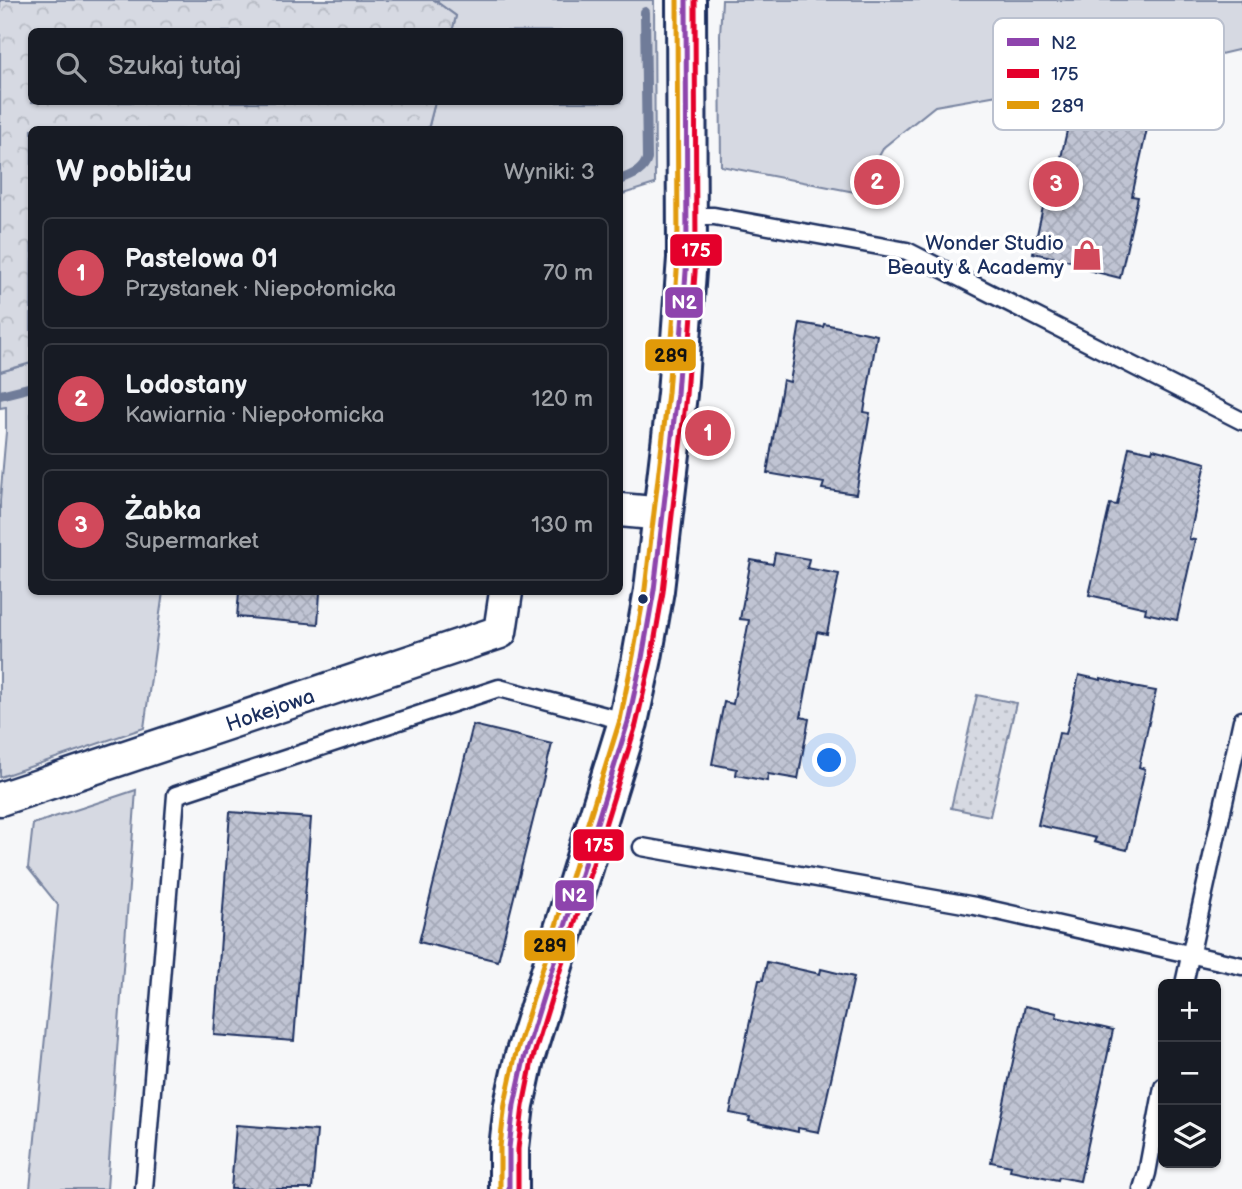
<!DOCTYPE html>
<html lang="pl">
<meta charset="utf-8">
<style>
body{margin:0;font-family:"Balsamiq Sans",sans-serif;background:#20242c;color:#f1f3f6}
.controls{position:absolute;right:21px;bottom:21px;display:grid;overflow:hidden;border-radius:10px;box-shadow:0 2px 5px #0004}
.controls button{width:63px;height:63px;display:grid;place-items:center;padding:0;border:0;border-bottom:2px solid #363941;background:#171b24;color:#f1f3f6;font:35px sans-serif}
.you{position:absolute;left:830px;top:761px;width:24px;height:24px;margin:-18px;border:5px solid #fff;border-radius:50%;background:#1a73e8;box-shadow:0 0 0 10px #1a73e833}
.badge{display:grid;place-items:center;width:46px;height:46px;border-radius:50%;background:#d1495b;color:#fff;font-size:23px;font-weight:700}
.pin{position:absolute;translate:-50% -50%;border:4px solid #fff;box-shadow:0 2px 7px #0006}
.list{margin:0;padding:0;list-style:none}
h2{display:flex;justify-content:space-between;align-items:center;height:91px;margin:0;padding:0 28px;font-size:30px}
h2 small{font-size:23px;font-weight:400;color:#9ea1a6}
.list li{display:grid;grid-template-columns:46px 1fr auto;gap:21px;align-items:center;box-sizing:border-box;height:112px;margin:0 14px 14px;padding:0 14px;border:2px solid #363941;border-radius:10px}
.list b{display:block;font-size:26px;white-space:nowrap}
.list p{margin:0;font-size:23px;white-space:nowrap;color:#9ea1a6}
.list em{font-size:23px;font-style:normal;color:#9ea1a6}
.icon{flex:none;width:38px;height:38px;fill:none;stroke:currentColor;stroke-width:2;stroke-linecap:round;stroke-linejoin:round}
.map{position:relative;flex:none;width:1242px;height:1189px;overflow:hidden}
.search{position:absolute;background:#171b24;box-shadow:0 2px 5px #0004;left:28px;top:28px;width:595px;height:77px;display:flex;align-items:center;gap:18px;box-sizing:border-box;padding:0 24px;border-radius:10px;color:#9ea1a6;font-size:26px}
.panel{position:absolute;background:#171b24;box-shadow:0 2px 5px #0004;left:28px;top:126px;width:595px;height:469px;border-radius:10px}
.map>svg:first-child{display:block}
</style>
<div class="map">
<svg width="1242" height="1189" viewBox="0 0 1242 1189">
<defs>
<pattern id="forest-crowns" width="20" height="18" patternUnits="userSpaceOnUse" patternTransform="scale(1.75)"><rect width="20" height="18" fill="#d6d9e2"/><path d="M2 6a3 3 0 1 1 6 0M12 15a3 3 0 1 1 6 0" fill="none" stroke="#b7bbc4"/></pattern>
<pattern id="park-dots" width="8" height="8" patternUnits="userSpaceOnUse" patternTransform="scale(1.75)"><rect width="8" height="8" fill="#d6d9e2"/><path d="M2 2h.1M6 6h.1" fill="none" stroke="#b7bbc4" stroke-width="1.8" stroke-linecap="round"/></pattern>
<pattern id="building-cross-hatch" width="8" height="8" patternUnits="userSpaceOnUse" patternTransform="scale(1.75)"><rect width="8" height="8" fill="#c0c4d3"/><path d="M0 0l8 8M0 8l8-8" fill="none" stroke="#a4a9b8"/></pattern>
</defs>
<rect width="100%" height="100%" fill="#f6f7f9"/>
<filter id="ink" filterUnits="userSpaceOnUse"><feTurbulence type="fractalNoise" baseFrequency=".0143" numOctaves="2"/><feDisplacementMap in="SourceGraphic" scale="14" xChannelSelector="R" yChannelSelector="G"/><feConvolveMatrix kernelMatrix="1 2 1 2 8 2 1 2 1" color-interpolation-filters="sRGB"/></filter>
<g filter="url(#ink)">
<path fill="#d6d9e2" stroke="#7884a0" stroke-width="2" d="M434,0H654L655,184L620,195V130H428L435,102H620V32L452,31L456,16Z
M722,0H1242V49L1195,60L935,106L884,147L869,175L870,195L721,166L720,35Z
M31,363L32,592H163L144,728L0,777V501L6,432V407L0,408V372Z
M136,790L107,1189H30L58,905L28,868L33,824Z"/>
<path fill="url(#forest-crowns)" stroke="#7884a0" stroke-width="2" d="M0,0H434L456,16L452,32H32V102H435L428,129L32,130L31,363L0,372Z"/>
<path fill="url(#park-dots)" stroke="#7884a0" stroke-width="2" d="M977,695L1016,703L990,816L951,808Z"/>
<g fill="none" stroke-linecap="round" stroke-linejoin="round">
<path stroke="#707c99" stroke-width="10" d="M620,180C632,175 643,172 647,159L645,12
M0,395L32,387"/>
</g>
<path fill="url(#building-cross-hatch)" stroke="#1b2f5e" stroke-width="2" d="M1073,104L1095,109L1096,106L1149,120L1132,196L1138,197L1120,278L1088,270L1089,265L1033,253L1053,161L1060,162Z
M800,323L823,327L824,324L877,335L864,412L870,413L856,494L822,489L824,483L767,473L783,380L790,382Z
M1129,447L1152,452L1153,449L1206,463L1189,539L1195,540L1177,620L1145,613L1146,608L1089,595L1110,504L1117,505Z
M775,553L809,559L807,568L839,574L827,634L817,632L801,717L809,719L798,779L768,774L767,781L736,775L737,769L712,764L724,702L733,704L749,620L740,619L751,560L773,564Z
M239,592H320L318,624L237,617Z
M1079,675L1101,680V678L1134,686L1133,687L1156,691L1139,767L1145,769L1127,850L1094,842L1096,838L1038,825L1059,733L1066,734Z
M473,725L552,744L498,961L419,942Z
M230,812L311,818L294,1041L214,1035Z
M767,962L820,974L821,969L854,977L819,1132L798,1128V1132L749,1121L750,1117L730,1113L759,980H763Z
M1025,1006L1057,1013L1056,1017L1113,1030L1080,1181L1059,1177L1058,1180L1010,1170L1011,1166L991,1162Z
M236,1125L317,1131L312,1189H231Z"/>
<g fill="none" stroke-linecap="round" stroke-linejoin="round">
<defs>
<path id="service" d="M688,216H714L907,251L1242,421
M642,847L975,906L1242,966
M1184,984L1242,720
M144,1189L176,795L499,688L628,722
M1142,1189L1147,1173L1163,1087"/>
<path id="minor" d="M620,510L664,514
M0,799L500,632L506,592"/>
<path id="secondary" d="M509,1189V1148L514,1105L524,1059L628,722L642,658L654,590L677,394L687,258L686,0"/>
</defs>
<use href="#service" stroke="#1b2f5e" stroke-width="21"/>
<use href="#minor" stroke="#1b2f5e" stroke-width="37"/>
<use href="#secondary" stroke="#1b2f5e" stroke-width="44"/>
<use href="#service" stroke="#fff" stroke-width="16"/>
<use href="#minor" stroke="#fff" stroke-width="32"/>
<use href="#secondary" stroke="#fff" stroke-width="38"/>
<defs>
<path id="bus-1" d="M509,1189V1148L514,1105L524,1059L628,722L642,658L654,590L677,394L687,258L686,0"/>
<path id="bus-2" d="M518,1189V1149L523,1106L532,1061L636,725L651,660L663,592L686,395L696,259L695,0"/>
<path id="bus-3" d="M500,1189V1147L505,1103L515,1057L620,720L633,656L645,589L668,393L678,258L677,0"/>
</defs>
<use href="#bus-1" stroke="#fff" stroke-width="10"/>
<use href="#bus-2" stroke="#fff" stroke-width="10"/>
<use href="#bus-3" stroke="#fff" stroke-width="10"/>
<use href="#bus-1" stroke="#8e44ad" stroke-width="5"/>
<use href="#bus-2" stroke="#e4002b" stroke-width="5"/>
<use href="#bus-3" stroke="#e19a09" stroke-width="5"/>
</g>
</g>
<defs>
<symbol id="shop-bare" viewBox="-9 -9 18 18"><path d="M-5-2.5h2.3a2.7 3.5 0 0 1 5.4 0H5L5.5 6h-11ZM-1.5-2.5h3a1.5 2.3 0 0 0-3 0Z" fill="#d1495b" stroke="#fff" stroke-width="2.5" paint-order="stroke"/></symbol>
</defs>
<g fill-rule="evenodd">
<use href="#shop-bare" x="1065" y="233" width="44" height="44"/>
</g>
<circle fill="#1b2f5e" stroke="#fff" stroke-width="2.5" cx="643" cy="599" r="6"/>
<g text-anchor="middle" stroke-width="7" stroke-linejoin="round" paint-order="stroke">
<g font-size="21" fill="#1b2f5e" stroke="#fff" text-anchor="end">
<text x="1064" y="250">Wonder Studio<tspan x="1064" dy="24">Beauty &amp; Academy</tspan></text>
</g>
<g font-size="21" fill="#1b2f5e" stroke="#fff">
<text transform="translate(270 710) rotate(-19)" y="7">Hokejowa</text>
</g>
</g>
<rect x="993" y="18" width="231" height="112" rx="10" fill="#fff" stroke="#bbc1cf" stroke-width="2"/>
<rect x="1007" y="38" width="32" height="8" fill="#8e44ad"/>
<rect x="1007" y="69" width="32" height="9" fill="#e4002b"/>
<rect x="1007" y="101" width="32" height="8" fill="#e19a09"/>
<g font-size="19" fill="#1b2f5e">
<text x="1051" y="49">N2</text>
<text x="1051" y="80">175</text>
<text x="1051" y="112">289</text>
</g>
<g stroke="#fff" stroke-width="2.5">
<rect x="669" y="233" width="54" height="34" rx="7" fill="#e4002b"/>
<rect x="664" y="286" width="40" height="33" rx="7" fill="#8e44ad"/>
<rect x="644" y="338" width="53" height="34" rx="7" fill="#e19a09"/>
<rect x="572" y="828" width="53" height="34" rx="7" fill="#e4002b"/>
<rect x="554" y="879" width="41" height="33" rx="7" fill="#8e44ad"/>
<rect x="523" y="929" width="53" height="33" rx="7" fill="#e19a09"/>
</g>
<g font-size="19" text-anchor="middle" font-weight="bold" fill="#fff">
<text x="696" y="257">175</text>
<text x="684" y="309">N2</text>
<text x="599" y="852">175</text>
<text x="574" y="902">N2</text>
</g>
<g font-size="19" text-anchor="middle" font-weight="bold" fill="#111">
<text x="671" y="362">289</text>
<text x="550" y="952">289</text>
</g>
</svg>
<div class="controls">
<button>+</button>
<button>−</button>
<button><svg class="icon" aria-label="layers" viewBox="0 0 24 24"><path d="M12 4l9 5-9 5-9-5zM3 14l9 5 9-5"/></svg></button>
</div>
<div class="you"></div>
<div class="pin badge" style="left:708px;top:433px">1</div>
<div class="pin badge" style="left:877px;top:182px">2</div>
<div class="pin badge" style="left:1056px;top:184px">3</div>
<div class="search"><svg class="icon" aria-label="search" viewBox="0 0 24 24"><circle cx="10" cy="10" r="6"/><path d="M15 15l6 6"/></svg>Szukaj tutaj</div>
<section class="panel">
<h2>W pobliżu<small>Wyniki: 3</small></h2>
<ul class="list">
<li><span class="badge">1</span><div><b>Pastelowa 01</b><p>Przystanek · Niepołomicka</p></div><em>70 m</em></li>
<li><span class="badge">2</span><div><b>Lodostany</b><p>Kawiarnia · Niepołomicka</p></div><em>120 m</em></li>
<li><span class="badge">3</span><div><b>Żabka</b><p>Supermarket</p></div><em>130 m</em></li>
</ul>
</section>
</div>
